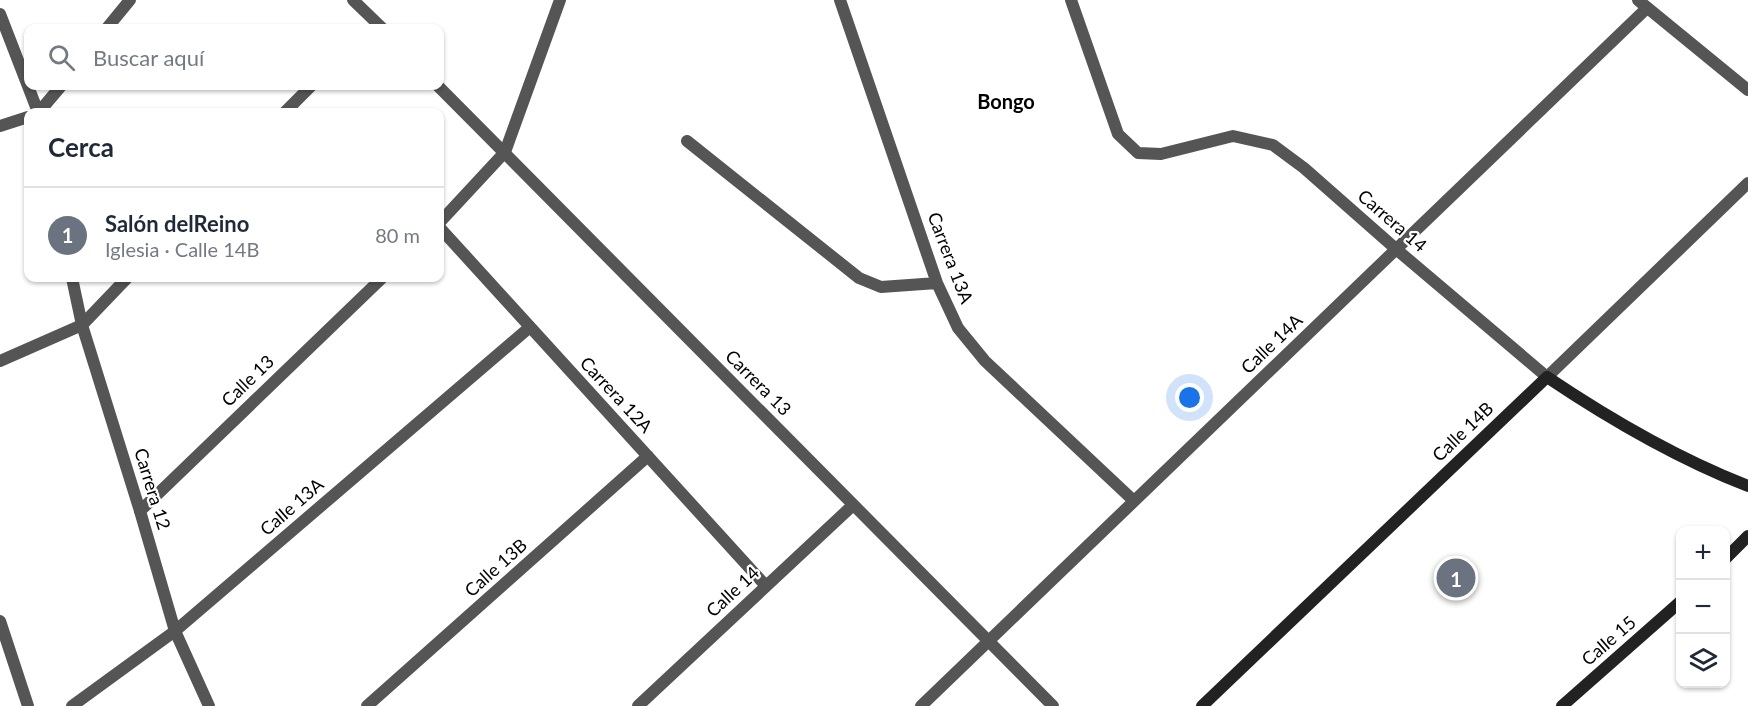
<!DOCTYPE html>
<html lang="es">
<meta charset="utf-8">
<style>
body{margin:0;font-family:Lato,sans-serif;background:#f2f2f3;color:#1f2937}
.controls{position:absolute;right:18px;bottom:18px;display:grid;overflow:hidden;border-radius:12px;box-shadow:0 2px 4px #0004}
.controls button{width:54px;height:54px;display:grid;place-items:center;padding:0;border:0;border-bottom:2px solid #e0e1e3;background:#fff;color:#1f2937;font:30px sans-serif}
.you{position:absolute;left:1190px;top:398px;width:21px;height:21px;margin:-15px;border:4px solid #fff;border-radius:50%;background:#1a73e8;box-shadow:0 0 0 9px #1a73e833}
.badge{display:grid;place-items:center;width:39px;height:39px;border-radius:50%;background:#000;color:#fff;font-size:20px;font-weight:700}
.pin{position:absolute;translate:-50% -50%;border:3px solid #fff;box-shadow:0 2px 6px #0006}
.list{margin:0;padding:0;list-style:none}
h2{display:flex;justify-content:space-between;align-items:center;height:78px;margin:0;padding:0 24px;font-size:26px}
h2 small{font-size:20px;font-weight:400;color:#747a83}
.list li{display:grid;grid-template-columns:39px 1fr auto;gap:18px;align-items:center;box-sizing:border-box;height:96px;padding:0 24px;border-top:2px solid #e0e1e3}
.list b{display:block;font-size:22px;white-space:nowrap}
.list p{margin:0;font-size:20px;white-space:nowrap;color:#747a83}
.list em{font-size:20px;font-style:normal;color:#747a83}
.icon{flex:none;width:33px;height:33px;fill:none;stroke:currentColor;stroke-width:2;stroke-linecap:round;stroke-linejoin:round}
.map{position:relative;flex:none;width:1748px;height:706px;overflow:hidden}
.search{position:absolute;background:#fff;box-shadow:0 2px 4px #0004;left:24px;top:24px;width:420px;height:66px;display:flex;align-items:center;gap:15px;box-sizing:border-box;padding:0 21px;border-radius:12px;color:#747a83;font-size:22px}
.panel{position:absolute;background:#fff;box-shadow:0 2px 4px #0004;left:24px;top:108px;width:420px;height:174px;border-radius:12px}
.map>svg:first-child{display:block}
</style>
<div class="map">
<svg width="1748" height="706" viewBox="0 0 1748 706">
<rect width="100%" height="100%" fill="#fff"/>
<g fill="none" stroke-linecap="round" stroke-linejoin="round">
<path stroke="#555" stroke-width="12" d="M353,0L382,28
M840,0L937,283L958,328L985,361L1134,501
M1071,0L1118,134L1138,153L1161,154L1233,136L1273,145L1304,168L1396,249L1547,377
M0,14L38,112
M107,28L130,0
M438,86L1053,706
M39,112L61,86
M285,112L311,86
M0,126L28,117
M687,141L859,278L881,287L937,283
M440,228L766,586
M72,278L82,325L140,511
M0,361L82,325L127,278
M0,621L28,706
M175,631L530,327
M367,706L648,456
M638,706L853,505
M921,706L1647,8"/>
<path stroke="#555" stroke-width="12" d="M1638,0L1748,90
M440,222L505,152L560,0
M1547,377L1748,183
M72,706L175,631
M209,706L175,631L140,511L382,278"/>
<path stroke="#222" stroke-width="12" d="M1726,558L1748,536
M1202,706L1547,377C1611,420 1676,458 1748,486
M1562,706L1680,602"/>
</g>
<g text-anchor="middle" stroke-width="4.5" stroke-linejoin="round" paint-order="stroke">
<g font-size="18" fill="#000" stroke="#fff">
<text transform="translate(1392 221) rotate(41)" y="6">Carrera 14</text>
<text transform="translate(950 258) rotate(69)" y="6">Carrera 13A</text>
<text transform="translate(1272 344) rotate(-44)" y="6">Calle 14A</text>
<text transform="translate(248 381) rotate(-44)" y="6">Calle 13</text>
<text transform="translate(758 383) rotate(45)" y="6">Carrera 13</text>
<text transform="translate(616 395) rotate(47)" y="6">Carrera 12A</text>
<text transform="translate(1463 432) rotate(-44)" y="6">Calle 14B</text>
<text transform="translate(152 489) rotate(73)" y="6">Carrera 12</text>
<text transform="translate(292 507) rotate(-41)" y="6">Calle 13A</text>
<text transform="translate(496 568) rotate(-42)" y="6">Calle 13B</text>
<text transform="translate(733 592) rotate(-43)" y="6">Calle 14</text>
<text transform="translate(1609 641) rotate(-41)" y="6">Calle 15</text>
</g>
<g font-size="20" font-weight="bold" fill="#000" stroke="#fff">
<text x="1006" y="109">Bongo</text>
</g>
</g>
</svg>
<div class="controls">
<button>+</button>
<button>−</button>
<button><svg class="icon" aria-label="layers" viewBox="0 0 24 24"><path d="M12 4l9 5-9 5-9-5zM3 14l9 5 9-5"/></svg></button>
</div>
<div class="you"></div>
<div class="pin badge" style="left:1456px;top:578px;background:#6b7280">1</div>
<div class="search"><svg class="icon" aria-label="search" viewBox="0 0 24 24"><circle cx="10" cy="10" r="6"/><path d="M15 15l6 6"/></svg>Buscar aquí</div>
<section class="panel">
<h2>Cerca<small></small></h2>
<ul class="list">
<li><span class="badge" style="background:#6b7280">1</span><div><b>Salón delReino</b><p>Iglesia · Calle 14B</p></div><em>80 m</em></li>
</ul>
</section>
</div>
